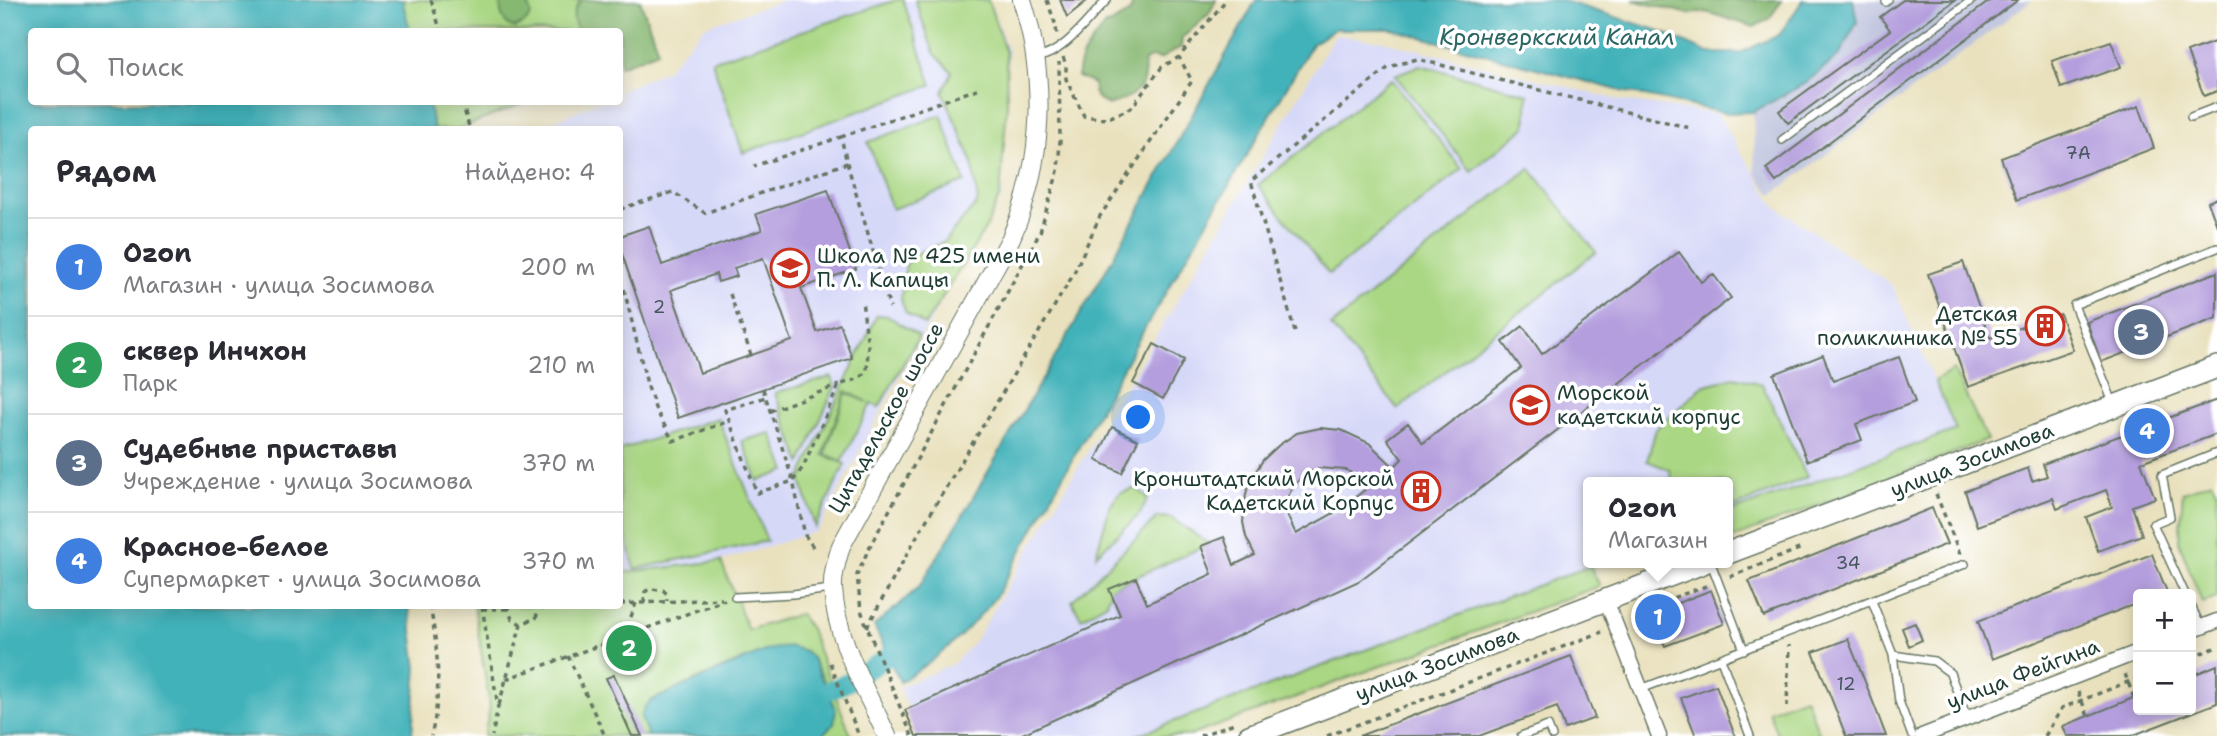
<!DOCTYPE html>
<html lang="ru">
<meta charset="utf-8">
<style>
body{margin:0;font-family:"Shantell Sans",sans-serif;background:#f2f2f3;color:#2b2b33}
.controls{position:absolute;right:21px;bottom:21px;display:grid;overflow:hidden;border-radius:7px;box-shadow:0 4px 18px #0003}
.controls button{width:63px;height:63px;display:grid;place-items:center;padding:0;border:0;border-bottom:2px solid #e1e1e2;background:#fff;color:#2b2b33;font:35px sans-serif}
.you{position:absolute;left:1139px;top:418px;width:24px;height:24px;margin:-18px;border:5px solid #fff;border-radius:50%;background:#1a73e8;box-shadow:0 0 0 10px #1a73e833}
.badge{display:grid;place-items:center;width:46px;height:46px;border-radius:50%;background:#c8321e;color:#fff;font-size:23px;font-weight:700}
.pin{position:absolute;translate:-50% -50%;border:4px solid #fff;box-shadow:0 2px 7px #0006}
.popup{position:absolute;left:1583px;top:477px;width:150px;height:91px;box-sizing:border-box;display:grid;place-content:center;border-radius:7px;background:#fff;filter:drop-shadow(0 2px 5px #0005);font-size:23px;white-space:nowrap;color:#7c7c81}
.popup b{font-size:26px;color:#2b2b33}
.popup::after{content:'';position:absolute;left:50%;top:100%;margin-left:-14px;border:14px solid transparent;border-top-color:#fff}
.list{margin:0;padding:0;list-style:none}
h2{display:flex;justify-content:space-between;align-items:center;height:91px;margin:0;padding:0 28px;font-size:30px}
h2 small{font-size:23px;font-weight:400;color:#7c7c81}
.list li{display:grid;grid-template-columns:46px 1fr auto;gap:21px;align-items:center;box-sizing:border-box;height:98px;padding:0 28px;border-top:2px solid #e1e1e2}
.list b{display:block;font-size:26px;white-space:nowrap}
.list p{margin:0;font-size:23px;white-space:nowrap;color:#7c7c81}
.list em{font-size:23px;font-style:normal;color:#7c7c81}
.icon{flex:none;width:38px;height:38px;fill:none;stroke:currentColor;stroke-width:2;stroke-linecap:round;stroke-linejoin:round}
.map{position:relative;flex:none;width:2217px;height:736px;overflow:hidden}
.search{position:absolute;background:#fff;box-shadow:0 4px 18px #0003;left:28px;top:28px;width:595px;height:77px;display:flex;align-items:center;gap:18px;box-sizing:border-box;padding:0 24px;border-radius:7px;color:#7c7c81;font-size:26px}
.panel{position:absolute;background:#fff;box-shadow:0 4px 18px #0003;left:28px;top:126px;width:595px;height:483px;border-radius:7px}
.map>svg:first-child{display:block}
</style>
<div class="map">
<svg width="2217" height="736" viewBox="0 0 2217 736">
<rect width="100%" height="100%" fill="#fff"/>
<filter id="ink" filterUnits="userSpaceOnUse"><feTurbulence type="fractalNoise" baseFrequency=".0143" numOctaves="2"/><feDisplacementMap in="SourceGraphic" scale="14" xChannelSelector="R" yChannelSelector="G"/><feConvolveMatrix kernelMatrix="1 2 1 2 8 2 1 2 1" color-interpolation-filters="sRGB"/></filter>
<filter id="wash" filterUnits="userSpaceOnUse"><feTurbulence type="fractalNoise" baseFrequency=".00686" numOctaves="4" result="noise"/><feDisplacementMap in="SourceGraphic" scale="28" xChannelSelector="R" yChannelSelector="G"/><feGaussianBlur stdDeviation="1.57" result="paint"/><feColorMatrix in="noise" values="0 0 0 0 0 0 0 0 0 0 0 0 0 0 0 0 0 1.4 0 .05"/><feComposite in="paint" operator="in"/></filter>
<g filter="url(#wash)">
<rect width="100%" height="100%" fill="#e9e1bd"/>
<path fill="#d6d8f8" d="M785,0H989L1008,52L1002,196L909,358L820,527L815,532L721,561L620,573V130H548L552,122L597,102H620V91L666,70L705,26Z
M1335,35L1383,41L1623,101L1717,114L1775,206L1892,285L1956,430L1728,513V482H1588V563H1600L1135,736H921L899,687L953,664L975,641Z"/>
<path fill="#bec3dd" d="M1853,0H2032L1772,195L1755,173L1753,112L1804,84L1857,22Z"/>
<path fill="#aad784" stroke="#648a5c" stroke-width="2" d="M402,0H640L658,51L620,66V32L410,31Z
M896,0H903L932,85L743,153L712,61Z
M915,0H988L1006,54L1007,105L1000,195L987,226L925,325L906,313L901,299L906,264L917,253L944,242L978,202L972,161L943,92L952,72L934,53Z
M1420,65L1528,94L1526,127L1471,171L1395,75Z
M1391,79L1462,169L1329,274L1258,185Z
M428,102H527L456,130L434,129Z
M941,115L965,182L892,209L868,142Z
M1530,168L1596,252L1398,409L1331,326Z
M877,315L888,316L919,336L879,407L871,404L842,461L825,454L846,393L868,402L846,391L823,455L845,464L815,527L800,477L804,476L803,472Z
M1954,370L1987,440L1728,540V513L1956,430L1935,381Z
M832,377L835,387L801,463L775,393Z
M1734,377L1762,384L1807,477L1728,510V482H1672L1670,470L1647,461L1656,429L1703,386Z
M718,418L767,541L635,569L620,514V450Z
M771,433L786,471L758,481L742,441Z
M2212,481L2217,489V598L2202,603L2179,542L2183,492Z
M1136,488L1148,498L1139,515L1096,555L1110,506L1120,493Z
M1158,517L1171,518L1209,544L1111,588L1107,603L1081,618L1072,601Z
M721,561L748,630L800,614L810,629L851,736H821C840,720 837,711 828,689C820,669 812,654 790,648C772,642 674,691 650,701L641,717L648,736H484L490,707L474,606H620V573Z
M1590,566L1600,586L1189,736H1135Z
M1805,697L1820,736H1778L1768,711Z"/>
<path fill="#87b872" stroke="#537a53" stroke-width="2" d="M502,0H527L531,14L526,22L515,28C503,25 498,12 502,0Z
M581,0H640L658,51L620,66V32L579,31C570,20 573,11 581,0Z
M1134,0H1216L1209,14L1182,38L1181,47L1160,59L1152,57L1144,62C1148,91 1132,97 1109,105C1098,100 1093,97 1094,84L1078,77C1077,56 1093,41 1105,25L1111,24L1130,12Z
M1632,0H1782L1769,19L1754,27L1706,12L1689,14Z"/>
<path fill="#42b2ba" stroke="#307877" stroke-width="2" d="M0,0H402L410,31L32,32V102H428L434,129L32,130V606H409L417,668L412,736H0Z
M1256,0H1561L1657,30L1708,53H1740L1779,35L1803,0H1853L1857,22L1839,56L1804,84L1753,112L1725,113L1621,91L1392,29H1335L1312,44L1145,328L997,595C966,634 942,656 900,682L874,626L919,587L958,523L1106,270Z
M788,646L805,651L812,658L836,709L834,723L821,736H648L641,717L644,708L650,701L767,650Z"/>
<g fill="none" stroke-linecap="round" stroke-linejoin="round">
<path stroke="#42b2ba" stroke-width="19" d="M807,700L848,682L909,644"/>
</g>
<g id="blocks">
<path fill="#b49edd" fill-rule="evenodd" d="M1060,0H1088L1067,17Z
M1903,0H1955L1788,123L1779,111L1890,30L1880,17Z
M1991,0H2018L1776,182L1766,169Z
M2111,41L2121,67L2061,88L2052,61Z
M2217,41V91L2204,96L2187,52Z
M2139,106L2154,148L2017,200L2001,158Z
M828,190L856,269L801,288L817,332L840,324L852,358L678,418L620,248V236L649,226L662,265L762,230L756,214ZM763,258L792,341L700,373L671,290L716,274L718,282L737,276L734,268Z
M2217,198V226L2208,202Z
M1679,252L1701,282L1713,274L1731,298L1359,581L1018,736H916L905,710L1120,615L1109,589L1136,578L1147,604L1212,574L1201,546L1224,537L1234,565L1255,555L1246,537L1243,522L1246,494L1250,481L1263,460L1279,445L1297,433L1320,428L1341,430L1369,443L1394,467L1402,459L1387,439L1408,423L1423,443L1521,368L1503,342L1523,326L1542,354ZM1318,468L1346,470L1371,485L1336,512L1296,534L1286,513L1287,498L1293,487L1303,475Z
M1963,262L1990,338L2060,314L2073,350L1968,387L1928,274Z
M2217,272V318L2101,362L2087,322Z
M1154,344L1184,360L1163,399L1133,383Z
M1823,355L1833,381L1899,357L1915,402L1856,424L1862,440L1807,461L1774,374Z
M2217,400V434L2141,462L2155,498L2132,506L2142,535L2098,551L2086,517L2112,507L2106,490L2057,509L2053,498L1977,526L1965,491L2028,468L2032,481L2047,476L2043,464Z
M1112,427L1138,440L1122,473L1096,460Z
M1932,508L1947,544L1764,617L1749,581Z
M2152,554L2167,592L2138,594V603L1992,659L1978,621Z
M1711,590L1724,624L1665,646L1652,613Z
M1915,623L1922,640L1909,646L1902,628Z
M1848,639L1875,707L1886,736H1846L1813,652Z
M1571,656L1595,718L1565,729L1557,707L1479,736H1359Z
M2217,665V703L2131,736H2067L2063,726L2138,696V710H2191V676Z
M614,675L642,736H632L606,678Z
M1716,685L1735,736H1696L1681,698Z"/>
</g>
</g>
<g filter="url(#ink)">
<use href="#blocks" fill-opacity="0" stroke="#667664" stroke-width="2"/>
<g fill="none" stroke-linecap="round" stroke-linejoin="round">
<defs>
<path id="service" d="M1886,2L1888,0
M1036,58C1065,53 1087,20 1107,0
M2191,117L2217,107
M1782,140L1972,0
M2114,405L2074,305L2217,248
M1711,563L1744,650
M2185,594L2153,524L2170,517L2162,475L2217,453
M735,597L793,594L831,589
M1872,601L1893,655L1899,701L1912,736
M2191,606L2201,627
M1893,655L1934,661L1950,673L1967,718
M1721,659L1750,736
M1641,689L1965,564
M1521,736L1548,726L1552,736"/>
<path id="minor" d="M1606,600L1659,736
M2191,631L2217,621
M1922,736L2138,652"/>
<path id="tertiary" d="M887,736C866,690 836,640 833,589C832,574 837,560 841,546L1011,238C1044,162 1047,78 1022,0"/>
<path id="secondary" d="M1728,553L2217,367
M1249,736L1703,563"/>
</defs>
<use href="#service" stroke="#667664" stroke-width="10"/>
<use href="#minor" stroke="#667664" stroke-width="17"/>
<use href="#tertiary" stroke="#667664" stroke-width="20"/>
<use href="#secondary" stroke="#667664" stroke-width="24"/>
<path stroke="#667664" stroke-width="3.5" stroke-dasharray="5 5" stroke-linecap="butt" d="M431,0L441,32
M1047,0L1056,26L1057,37
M1063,57L1066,65V79L1084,116L1106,119L1131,108L1162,67L1179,57L1226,0
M462,102L470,130
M841,137L977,89
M847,163L890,308
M620,209L673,192L705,213L847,163L841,137L754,166
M620,280L624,289L647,384L655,408L673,441L729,421
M730,294L751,355
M1295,332L1251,181L1389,67L1417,59L1690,128
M763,389L793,481L757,493L725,410L766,397
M770,411L839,385
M1936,494L1960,554
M813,547L805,535L793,481L803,467L839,385L858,379L867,371L868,346L862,301
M1730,577L1804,547
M1664,601L1706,586
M644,603L645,592L649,589L663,590L667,594V601
M620,604L722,599
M430,606C438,648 442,694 431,736
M482,606L498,707L492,736
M507,606L512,619L521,624L536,618L539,606
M540,608L593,606
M482,609H507
M867,627L917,536L1073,275L1100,216L1192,81L1179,57
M624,636L636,603
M568,656L605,736
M2191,657L2217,647
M830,663L859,736
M2125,674L2134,698
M506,679L725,600
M2078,692L2088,716
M499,705L521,624
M1787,707L1789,645
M912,736L867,627L861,610L857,575L869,548L1040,232L1058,171L1060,140L1059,62
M1200,736L1234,723
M1327,736L1602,632
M2045,736L2062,708L2138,678"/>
<use href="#service" stroke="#fff" stroke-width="7"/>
<use href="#minor" stroke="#fff" stroke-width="14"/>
<use href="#tertiary" stroke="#fff" stroke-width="18"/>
<use href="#secondary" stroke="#fff" stroke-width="21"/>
</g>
</g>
<defs>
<symbol id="school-ring" viewBox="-11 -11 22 22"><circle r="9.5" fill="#fff" stroke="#c8321e" stroke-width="1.5"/><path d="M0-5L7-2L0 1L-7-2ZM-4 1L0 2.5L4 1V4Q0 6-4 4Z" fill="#c8321e"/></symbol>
<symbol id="building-ring" viewBox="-11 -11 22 22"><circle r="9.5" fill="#fff" stroke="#c8321e" stroke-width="1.5"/><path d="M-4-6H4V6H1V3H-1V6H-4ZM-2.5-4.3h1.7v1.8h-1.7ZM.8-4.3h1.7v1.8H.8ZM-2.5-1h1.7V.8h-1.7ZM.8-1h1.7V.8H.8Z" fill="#c8321e"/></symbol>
</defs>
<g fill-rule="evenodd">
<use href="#school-ring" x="768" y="246" width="44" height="44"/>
<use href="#building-ring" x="2023" y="304" width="44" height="44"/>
<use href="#school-ring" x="1508" y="383" width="44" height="44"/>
<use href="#building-ring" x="1399" y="469" width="44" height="44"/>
</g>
<g text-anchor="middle" stroke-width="7" stroke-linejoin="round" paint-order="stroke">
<g font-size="18" fill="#44555e">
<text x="2078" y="159">7А</text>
<text x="659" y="313">2</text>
<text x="1848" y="569">34</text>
<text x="1846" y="690">12</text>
</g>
<g font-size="21" fill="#1f3d34" stroke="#fff" text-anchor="start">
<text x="817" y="263">Школа № 425 имени<tspan x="817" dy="24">П. Л. Капицы</tspan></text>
<text x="2018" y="321" text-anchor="end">Детская<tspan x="2018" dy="24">поликлиника № 55</tspan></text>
<text x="1557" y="400">Морской<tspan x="1557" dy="24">кадетский корпус</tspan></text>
<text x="1394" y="486" text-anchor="end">Кронштадтский Морской<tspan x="1394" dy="24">Кадетский Корпус</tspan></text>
</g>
<g font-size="21" fill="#1f3d34" stroke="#fff">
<text transform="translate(886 418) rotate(-61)" y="7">Цитадельское шоссе</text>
<text transform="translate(1972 460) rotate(-21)" y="7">улица Зосимова</text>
<text transform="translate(1437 664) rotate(-21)" y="7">улица Зосимова</text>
<text transform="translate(2023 674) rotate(-21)" y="7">улица Фейгина</text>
</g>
<g font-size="23" font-style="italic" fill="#2b6663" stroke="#fff">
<text x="1557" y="45">Кронверкский Канал</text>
</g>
</g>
</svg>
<div class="controls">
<button>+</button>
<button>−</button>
</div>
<div class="you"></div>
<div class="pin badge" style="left:1658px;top:617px;background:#3f7fe0">1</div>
<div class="popup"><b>Ozon</b>Магазин</div>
<div class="pin badge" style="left:629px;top:648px;background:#2e9e5b">2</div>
<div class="pin badge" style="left:2141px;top:332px;background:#5c6f8a">3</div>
<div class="pin badge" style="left:2147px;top:431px;background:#3f7fe0">4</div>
<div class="search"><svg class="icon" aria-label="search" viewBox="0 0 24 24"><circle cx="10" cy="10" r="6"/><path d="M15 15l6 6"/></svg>Поиск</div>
<section class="panel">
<h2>Рядом<small>Найдено: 4</small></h2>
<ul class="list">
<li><span class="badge" style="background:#3f7fe0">1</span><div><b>Ozon</b><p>Магазин · улица Зосимова</p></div><em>200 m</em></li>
<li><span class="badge" style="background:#2e9e5b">2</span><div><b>сквер Инчхон</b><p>Парк</p></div><em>210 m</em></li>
<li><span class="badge" style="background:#5c6f8a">3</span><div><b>Судебные приставы</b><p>Учреждение · улица Зосимова</p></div><em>370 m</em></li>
<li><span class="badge" style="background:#3f7fe0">4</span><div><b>Красное-белое</b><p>Супермаркет · улица Зосимова</p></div><em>370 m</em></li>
</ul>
</section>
</div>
